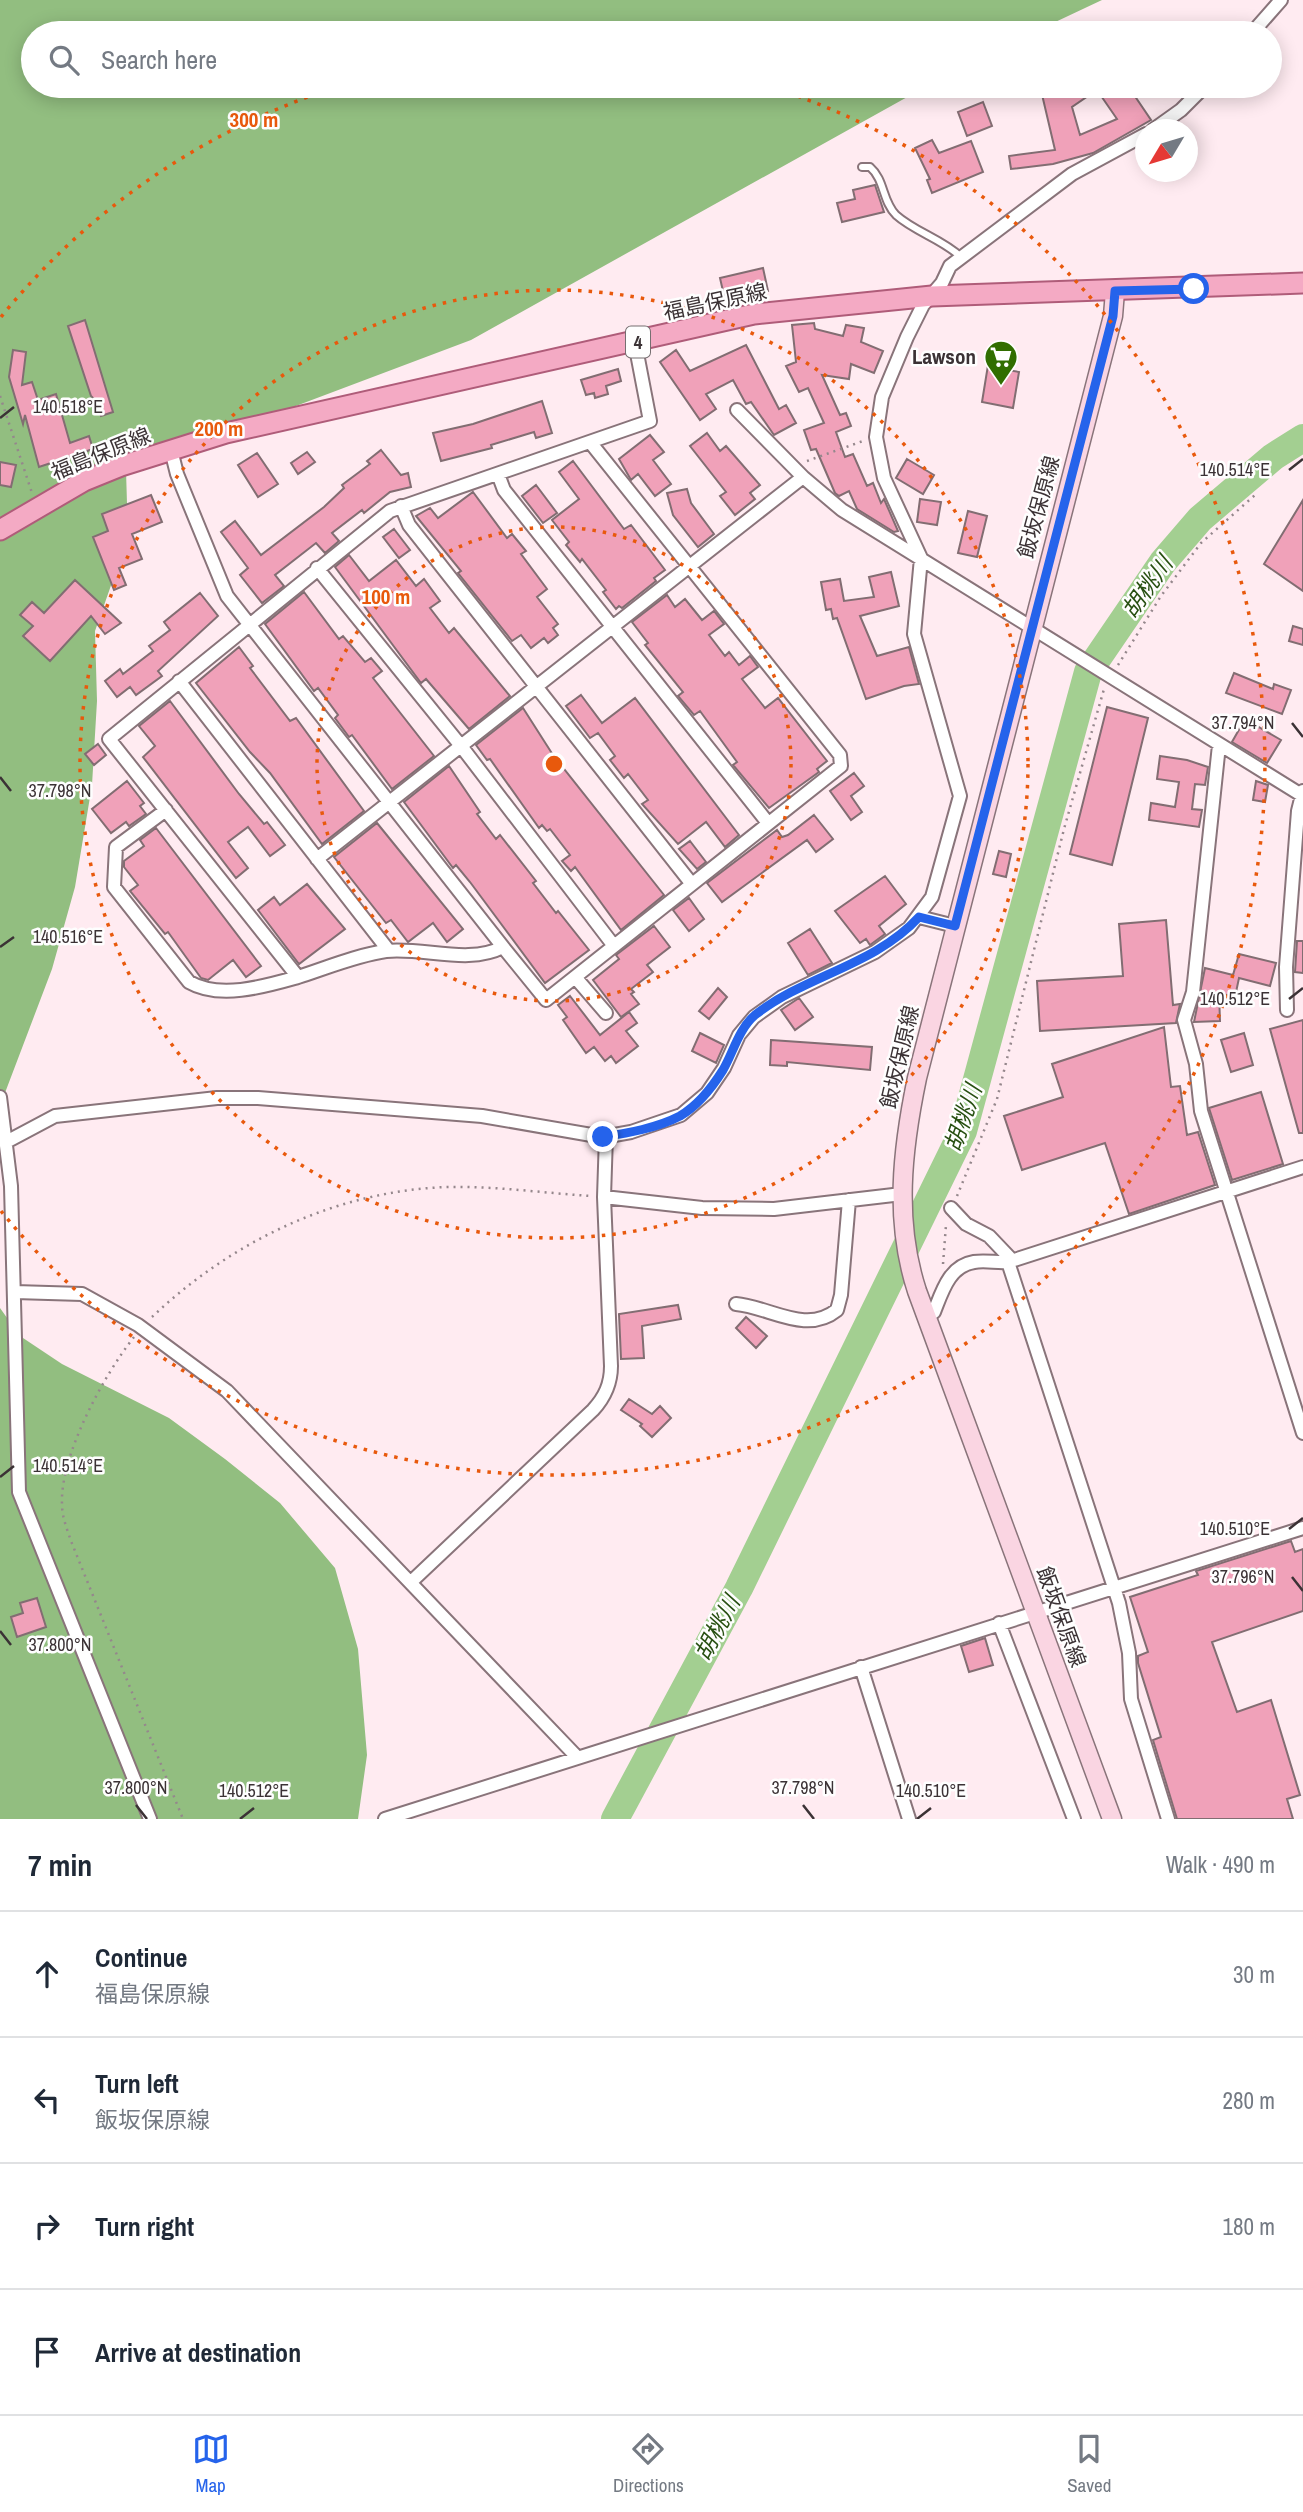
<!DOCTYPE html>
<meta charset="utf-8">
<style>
body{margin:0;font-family:"Archivo Narrow","Noto Sans JP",sans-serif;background:#f2f2f3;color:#1f2937}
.compass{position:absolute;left:1135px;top:119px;width:63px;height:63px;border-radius:50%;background:#fff;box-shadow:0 4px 18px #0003;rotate:232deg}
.stop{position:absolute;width:21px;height:21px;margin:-16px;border:5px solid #2563eb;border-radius:50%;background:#fff}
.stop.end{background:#2563eb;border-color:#fff;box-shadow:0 2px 7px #0008}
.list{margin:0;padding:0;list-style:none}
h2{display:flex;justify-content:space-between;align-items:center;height:91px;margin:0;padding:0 28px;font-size:30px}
h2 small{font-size:23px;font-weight:400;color:#747a83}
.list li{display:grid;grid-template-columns:46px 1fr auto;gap:21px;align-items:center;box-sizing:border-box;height:126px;padding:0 28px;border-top:2px solid #e0e1e3}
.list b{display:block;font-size:26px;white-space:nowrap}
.list p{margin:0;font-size:23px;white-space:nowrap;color:#747a83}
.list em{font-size:23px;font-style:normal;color:#747a83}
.icon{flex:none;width:38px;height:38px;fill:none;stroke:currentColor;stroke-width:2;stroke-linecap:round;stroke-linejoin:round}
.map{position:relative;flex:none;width:1303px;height:1819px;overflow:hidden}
.search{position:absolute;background:#fff;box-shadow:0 4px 18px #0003;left:21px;right:21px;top:21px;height:77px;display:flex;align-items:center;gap:18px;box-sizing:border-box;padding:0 24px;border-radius:38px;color:#747a83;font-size:26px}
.sheet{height:595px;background:#fff}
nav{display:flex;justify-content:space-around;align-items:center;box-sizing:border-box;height:98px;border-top:2px solid #e0e1e3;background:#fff;font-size:19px;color:#747a83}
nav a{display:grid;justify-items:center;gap:4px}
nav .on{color:#2563eb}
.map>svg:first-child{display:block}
</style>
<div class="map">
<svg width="1303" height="1819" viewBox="0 0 1303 1819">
<rect width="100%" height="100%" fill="#ffebf1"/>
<path fill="#92be80" d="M0,0H1102L1032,33H33V86H927L471,340L126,470L128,537L95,631L97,701L92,785L75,887L52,969L0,1106Z
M0,1308L20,1336L62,1364L169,1418L225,1459L280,1503L335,1568L358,1649L367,1755L358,1819H0Z"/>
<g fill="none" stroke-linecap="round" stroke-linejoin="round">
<path stroke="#a3cf91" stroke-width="28" d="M615,1819L739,1588L963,1131L1088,672L1163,562L1200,519L1273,457L1303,438"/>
</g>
<path fill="#f0a1b9" stroke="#826d72" stroke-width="2" fill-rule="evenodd" d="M1040,86H1128L1151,120L1093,153L1053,164L1011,169L1009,156L1055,150ZM1097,90L1117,119L1080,135L1072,107Z
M983,102L992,126L967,136L958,112Z
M932,140L939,153L971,141L983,172L932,193L927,180L930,179L915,148Z
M875,185L884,212L842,222L837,203L855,199L853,190Z
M763,268L768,291L725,300L720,278Z
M85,320L113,412L101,416L96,401L91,396L68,326Z
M814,323L815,329L843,336L846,325L864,328L861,342L883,351L874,373L851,364L849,379L822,375L840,415L846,413L851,426L836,432L845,457L853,454L867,486L873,483L881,503L884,499L898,531L894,532L857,509L849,491L839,496L835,493L816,449L811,450L804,430L824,423L808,388L799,392L786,366L796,362L792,325Z
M746,345L779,409L786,405L796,423L774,435L751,402L746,404L733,380L706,394L716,409L700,420L660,362L676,350L690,371Z
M13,350L26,352L22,385L32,382L38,400L56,394L70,443L89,436L93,449L39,467L25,415L23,424L9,377Z
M989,359L1003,362L1002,369L1019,372L1013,408L982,402Z
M618,369L621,381L606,386L608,394L595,398L594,393L586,395L581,380Z
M542,401L552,433L536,438L534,432L491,445L492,448L441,461L433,433L473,424Z
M707,433L720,451L726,446L760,485L750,493L755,499L735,515L720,496L726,492L690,446Z
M650,435L664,452L653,460L671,484L655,496L638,474L631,480L619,459Z
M381,450L401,475L408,473L411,487L390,492L364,513L362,510L332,533L339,541L325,553L316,543L275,575L284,586L262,603L240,575L248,568L221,532L235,521L261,555L324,507L344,488L342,485L370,464L367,461Z
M307,452L315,462L298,474L291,463Z
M257,453L278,484L258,497L238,465Z
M907,459L934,475L923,494L896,478Z
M573,461L624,529L631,525L665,570L654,578L656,581L622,608L619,606L616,609L603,592L606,590L582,559L580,562L566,545L569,542L552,520L579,499L559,472Z
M0,462L16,465L11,487L0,485Z
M536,485L557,513L543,523L522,496Z
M687,489L691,503L714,534L698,547L673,515L667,493Z
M473,492L507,538L512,534L526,551L521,554L547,589L537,597L558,624L553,628L558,635L548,643L544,638L531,648L521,635L512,641L458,573L461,571L416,516L430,508L438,518Z
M151,495L162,522L132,534L142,559L119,568L126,585L114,590L93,537L108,531L102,514Z
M920,499L941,502L937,525L917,522Z
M1303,500V591L1264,564Z
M968,511L987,516L977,557L958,553Z
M394,529L410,550L399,558L383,537Z
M349,555L369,581L396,560L416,586L424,579L440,601L430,608L449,633L454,628L510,696L469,729L426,679L421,683L335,567Z
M891,572L899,606L860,616L877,656L909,647L919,684L904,686L866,699L837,618L833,619L831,609L826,610L821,582L840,579L844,601L874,597L869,577Z
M75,580L121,623L105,634L91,616L50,661L23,636L33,626L20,615L32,602L44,613Z
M304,592L339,639L343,636L365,662L371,658L382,671L373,678L434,756L392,789L352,735L349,737L335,718L338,715L318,688L314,691L265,624Z
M200,593L218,616L158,671L162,676L136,695L130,687L117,697L105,681L120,669L123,674L153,651L149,646L170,630L164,622Z
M667,595L675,607L685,599L702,620L714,611L724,624L709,635L725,656L729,652L739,665L750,656L758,667L742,679L765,708L778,698L827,761L817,769L819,772L769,808L733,765L737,762L700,711L694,715L678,696L683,692L645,645L648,643L632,622Z
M1293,626L1303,629V645L1289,641Z
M239,647L253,666L250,668L290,721L296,718L364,811L322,844L270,773L250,752L196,683Z
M1234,673L1273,689L1274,684L1291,690L1282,714L1226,693Z
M581,695L602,723L635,698L739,835L725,847L706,822L678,844L642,804L648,800L628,774L624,778L610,760L615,756L598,733L590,738L566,706Z
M170,701L239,794L264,824L267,822L285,845L270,856L248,827L228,842L248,868L236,878L143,757L155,746L139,726Z
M1107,707L1148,718L1112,865L1070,854Z
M523,708L553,755L664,895L621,930L575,867L571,871L562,861L570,855L550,829L547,831L542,825L539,828L490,759L487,760L476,745Z
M1245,719L1281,740L1267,763L1232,742Z
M98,744L106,755L94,765L85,754Z
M1160,756L1187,760L1208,767L1205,785L1195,784L1192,809L1202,810L1199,827L1149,820L1151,803L1175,807L1179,782L1157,779Z
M449,766L480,812L477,814L496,839L500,835L536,881L533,883L556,913L558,911L589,950L545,983L470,882L456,865L453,868L404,802Z
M854,773L864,786L851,796L862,812L851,820L830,791Z
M127,781L144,803L140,806L146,814L129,826L126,822L111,833L92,809Z
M1256,781L1268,785L1265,802L1253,800Z
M814,815L833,839L816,852L807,840L722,902L707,883L777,830L782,837L788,835Z
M377,823L463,929L447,942L433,923L408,942L391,920L386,923L334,857Z
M156,828L261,966L246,977L233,960L208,980L201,978L168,932L165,934L130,891L138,885L124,867V861L144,846L140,840Z
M690,841L706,862L697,869L679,849Z
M999,851L1011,854L1006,877L993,874Z
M885,876L906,904L879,926L885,934L870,945L866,939L860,943L835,911Z
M307,884L345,929L299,964L258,910L274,897L280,905Z
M689,898L704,919L689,931L673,910Z
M1166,920L1173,1005L1180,1004L1176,1023L1040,1031L1037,981L1123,976L1119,924Z
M654,926L670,947L647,965L653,972L631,989L634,992L631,994L639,1004L621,1017L593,980L619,959L616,955Z
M810,929L832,963L808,975L788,943Z
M1297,941H1303V973L1295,972Z
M1239,954L1276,963L1270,986L1239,978L1235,997L1219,993L1220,1021L1194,1022L1205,968L1233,975Z
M718,988L727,997L709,1019L699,1011Z
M570,996L600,1035L629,1012L637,1023L626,1031L638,1046L616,1063L611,1056L605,1061L594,1047L586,1053L563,1020L567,1017L558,1005Z
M799,998L813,1017L795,1030L781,1010Z
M1303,1020V1133H1299L1270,1029Z
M1164,1027L1171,1087L1180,1086L1187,1135L1198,1132L1215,1185L1129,1214L1105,1143L1022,1170L1004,1116L1063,1097L1052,1064Z
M700,1033L724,1045L716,1063L692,1051Z
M1244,1033L1253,1065L1231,1072L1221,1040Z
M771,1040L872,1047L870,1070L787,1062V1066L770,1065Z
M1261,1092L1283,1164L1232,1180L1209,1108Z
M678,1305L681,1319L642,1326L644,1358L621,1359L619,1314Z
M746,1317L767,1336L756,1348L736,1328Z
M629,1399L652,1414L660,1406L671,1418L652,1437L640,1426L642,1424L621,1410Z
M1291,1541L1295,1552L1303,1549V1611L1212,1642L1237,1712L1271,1700L1300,1795L1287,1799L1293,1819H1177L1153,1740L1161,1737L1138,1663V1656L1148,1652L1130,1597L1198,1575L1196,1571Z
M37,1598L46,1627L17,1637L11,1617L23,1613L20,1603Z
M985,1638L993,1665L969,1672L961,1646Z"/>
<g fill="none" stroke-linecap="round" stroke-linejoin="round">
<defs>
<path id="service" d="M862,167H870C885,180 882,201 896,215C915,232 942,239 961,257"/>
<path id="minor" d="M1252,33L1281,0
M1153,130L1181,110L1205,86
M737,410L803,477
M590,442L840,755L841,766L546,1000L503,947C468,965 425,947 386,951C357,955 326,968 298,977L109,739L390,511L650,421L635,343
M171,450L177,474L227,596L503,947
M498,474L504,490L768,823
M401,506L409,525L691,883
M317,568L461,746L614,946
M179,681L389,951
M1219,745L1193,992L1184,1020L1196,1064L1201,1111L1303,1433
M166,810L116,847L114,887L189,982C220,1000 266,986 298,977
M317,859L803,477L842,510L1303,796
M919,917L955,926
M575,977L606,1013
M1287,1010L1286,967L1298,811L1303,791
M0,1097L11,1186L19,1492L150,1819
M8,1141L55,1116L217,1098H258L482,1116L603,1137L631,1132L681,1115L707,1093L724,1068L739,1035L754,1017L782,997L875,952L909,928L932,897L960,796L914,634L921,558L884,478L876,437L882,397L907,337L923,305L942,283L950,266L1072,174L1146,134
M604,1197L702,1208L774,1209L902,1194
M951,1208L966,1224L989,1236L1009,1257L1008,1262L1119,1603L1129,1653L1131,1699L1168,1819
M15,1292L82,1294L138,1325L227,1391L577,1757
M736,1304C770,1307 806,1335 837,1310L841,1295L849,1200
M927,1316L934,1312C942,1292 949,1266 974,1262C985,1260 997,1263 1008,1262L1303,1167
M411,1582L593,1410C605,1397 611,1384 611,1366L604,1197L606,1136
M999,1623L1074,1819
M861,1667L909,1819
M385,1819L1303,1528"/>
<path id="secondary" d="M1112,1819L917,1291C894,1221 902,1150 917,1078L1113,316L1115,291"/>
<path id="primary" d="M0,530L84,481L121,466L226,433L754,314L932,296L1303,283"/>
</defs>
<use href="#service" stroke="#89747a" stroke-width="10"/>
<use href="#minor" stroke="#89747a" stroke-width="16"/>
<use href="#secondary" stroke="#89747a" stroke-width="21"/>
<use href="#primary" stroke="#af5c79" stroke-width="23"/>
<path stroke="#95878c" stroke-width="2.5" stroke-dasharray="2 5" stroke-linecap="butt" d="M0,396L32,493
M807,461L863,441
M1118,665L1161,596L1201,543L1255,495
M957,1196L997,1099L1064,829L1104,689
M943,1264L946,1225
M152,1317C232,1241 336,1191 447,1187C495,1186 544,1193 591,1196
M134,1337C104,1375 60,1455 62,1504C62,1517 67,1529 71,1541L183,1819"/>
<use href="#service" stroke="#fff" stroke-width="6"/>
<use href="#minor" stroke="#fff" stroke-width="12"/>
<use href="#secondary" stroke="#fad5e2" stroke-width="18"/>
<use href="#primary" stroke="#f4aac4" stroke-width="19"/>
</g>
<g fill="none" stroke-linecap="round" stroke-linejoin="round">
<path stroke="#2563eb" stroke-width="9" d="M603,1137C628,1133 657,1128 680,1116C697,1106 713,1086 723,1070C734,1051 738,1030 755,1015C806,975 874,966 919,917L955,926L1113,316L1115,291L1194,289"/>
</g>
<path fill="none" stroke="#3b3235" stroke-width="2.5" d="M0,418L14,407M1289,470L1303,459M1292,723L1303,737M0,777L11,791M0,947L14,937M1289,999L1303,988M0,1477L14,1466M1289,1529L1303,1518M1292,1577L1303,1591M0,1631L11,1645M136,1805L147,1819M803,1805L814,1819M240,1819L254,1808M917,1819L931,1808"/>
<g fill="none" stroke="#e8590c" stroke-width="3.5" stroke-dasharray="3.5 7">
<circle cx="554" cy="764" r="237"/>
<circle cx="554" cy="764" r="474"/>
<path d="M1 317A711 711 0 0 1 340 86M768 86A711 711 0 1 1 1 1211"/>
</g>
<defs>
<symbol id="supermarket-pin" viewBox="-11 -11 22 30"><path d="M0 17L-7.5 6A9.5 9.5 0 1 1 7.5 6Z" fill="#316e00" stroke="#fefefe"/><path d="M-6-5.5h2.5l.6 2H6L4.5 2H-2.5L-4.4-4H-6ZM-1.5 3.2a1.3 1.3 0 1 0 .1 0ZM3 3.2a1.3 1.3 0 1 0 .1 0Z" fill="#fff"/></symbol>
</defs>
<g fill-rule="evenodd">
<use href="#supermarket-pin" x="982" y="338" width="38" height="52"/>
</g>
<g text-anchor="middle" stroke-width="5" stroke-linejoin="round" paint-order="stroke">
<rect fill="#fefefe" stroke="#766f71" stroke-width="2" x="626" y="326.5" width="24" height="31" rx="5"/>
<g font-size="19" font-weight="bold" fill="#3b3235">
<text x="638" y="349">4</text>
</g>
<g font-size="21" fill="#3b3235" stroke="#fefefe">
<text transform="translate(715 302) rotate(-12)" y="7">福島保原線</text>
<text transform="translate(101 454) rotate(-22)" y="7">福島保原線</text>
<text transform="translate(1039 507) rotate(-75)" y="7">飯坂保原線</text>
<text transform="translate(900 1057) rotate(-77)" y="7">飯坂保原線</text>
<text transform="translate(1061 1617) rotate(70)" y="7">飯坂保原線</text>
</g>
<g font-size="21" font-weight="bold" fill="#3b3235" stroke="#fefefe" text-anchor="end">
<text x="976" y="364">Lawson</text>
</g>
<g font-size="23" font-style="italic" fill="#285012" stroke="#fefefe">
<text transform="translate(1147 587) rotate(-55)" y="8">胡桃川</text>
<text transform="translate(963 1118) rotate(-71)" y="8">胡桃川</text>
<text transform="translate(717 1628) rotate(-62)" y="8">胡桃川</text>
</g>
</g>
<g font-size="18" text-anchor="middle" fill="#3b3235" stroke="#fefefe" stroke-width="5" stroke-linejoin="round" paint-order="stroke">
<text x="68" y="413">140.518°E</text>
<text x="1235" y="476">140.514°E</text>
<text x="1243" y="729">37.794°N</text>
<text x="60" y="797">37.798°N</text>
<text x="68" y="943">140.516°E</text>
<text x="1235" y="1005">140.512°E</text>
<text x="68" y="1472">140.514°E</text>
<text x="1235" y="1535">140.510°E</text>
<text x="1243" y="1583">37.796°N</text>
<text x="60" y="1651">37.800°N</text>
<text x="136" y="1794">37.800°N</text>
<text x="803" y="1794">37.798°N</text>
<text x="254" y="1797">140.512°E</text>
<text x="931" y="1797">140.510°E</text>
</g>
<circle cx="554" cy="764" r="10" fill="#e8590c" stroke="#fefefe" stroke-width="3.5"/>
<g font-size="21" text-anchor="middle" font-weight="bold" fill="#e8590c" stroke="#fefefe" stroke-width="5" stroke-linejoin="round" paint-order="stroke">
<text x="254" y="127">300 m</text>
<text x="219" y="436">200 m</text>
<text x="386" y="604">100 m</text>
</g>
</svg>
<svg class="compass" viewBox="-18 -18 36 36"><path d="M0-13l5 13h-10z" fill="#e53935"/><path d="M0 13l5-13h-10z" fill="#747a83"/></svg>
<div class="stop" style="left:1194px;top:289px"></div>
<div class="stop end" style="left:603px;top:1137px"></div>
<div class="search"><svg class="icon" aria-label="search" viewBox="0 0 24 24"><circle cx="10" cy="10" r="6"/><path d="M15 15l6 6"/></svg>Search here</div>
</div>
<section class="sheet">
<h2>7 min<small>Walk · 490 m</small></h2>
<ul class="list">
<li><svg class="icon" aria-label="ahead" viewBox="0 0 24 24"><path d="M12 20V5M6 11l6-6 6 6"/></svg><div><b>Continue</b><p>福島保原線</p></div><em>30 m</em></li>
<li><svg class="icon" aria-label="left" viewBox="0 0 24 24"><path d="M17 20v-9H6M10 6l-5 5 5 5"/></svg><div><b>Turn left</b><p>飯坂保原線</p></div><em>280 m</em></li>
<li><svg class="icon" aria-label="right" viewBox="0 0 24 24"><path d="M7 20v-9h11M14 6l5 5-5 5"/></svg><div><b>Turn right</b></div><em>180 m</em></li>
<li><svg class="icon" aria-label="arrive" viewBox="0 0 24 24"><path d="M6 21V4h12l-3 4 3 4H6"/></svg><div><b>Arrive at destination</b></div></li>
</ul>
</section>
<nav>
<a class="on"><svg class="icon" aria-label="map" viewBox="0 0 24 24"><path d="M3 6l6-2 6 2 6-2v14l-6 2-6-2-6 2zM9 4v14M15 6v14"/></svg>Map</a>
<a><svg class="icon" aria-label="directions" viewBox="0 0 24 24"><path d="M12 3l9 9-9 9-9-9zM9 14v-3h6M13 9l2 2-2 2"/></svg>Directions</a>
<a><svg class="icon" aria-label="saved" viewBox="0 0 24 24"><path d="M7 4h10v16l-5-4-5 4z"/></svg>Saved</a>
</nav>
